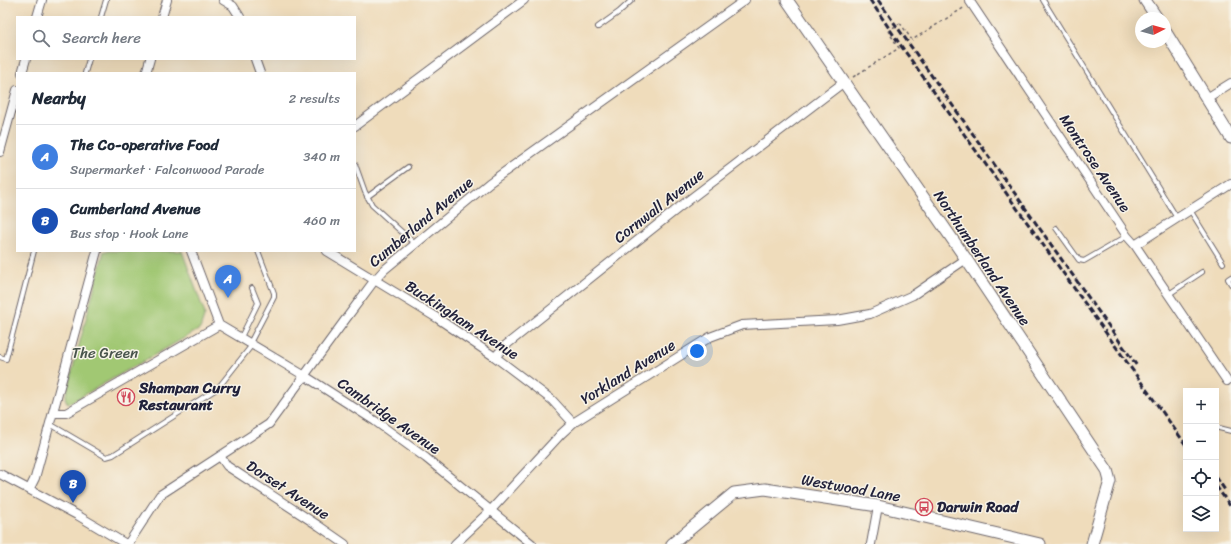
<!DOCTYPE html>
<meta charset="utf-8">
<style>
body{margin:0;font-family:Sriracha,sans-serif;background:#f2f2f3;color:#1f2937}
.controls{position:absolute;right:12px;bottom:12px;display:grid;overflow:hidden;border-radius:0px;box-shadow:0 4px 16px #0002}
.controls button{width:36px;height:36px;display:grid;place-items:center;padding:0;border:0;border-bottom:1px solid #e0e1e3;background:#fff;color:#1f2937;font:20px sans-serif}
.compass{position:absolute;left:1135px;top:12px;width:36px;height:36px;border-radius:50%;background:#fff;box-shadow:0 4px 16px #0002;rotate:84deg}
.you{position:absolute;left:697px;top:351px;width:14px;height:14px;margin:-10px;border:3px solid #fff;border-radius:50%;background:#1a73e8;box-shadow:0 0 0 6px #1a73e833}
.badge{display:grid;place-items:center;width:26px;height:26px;border-radius:50%;background:#1a73e8;color:#fff;font-size:13px;font-weight:700}
.pin{position:absolute;translate:-50% -33px;filter:drop-shadow(0 1px 2px #0008)}
.pin::after{content:'';position:absolute;top:21px;width:14px;height:12px;background:inherit;clip-path:polygon(0 0,100% 0,50% 100%)}
.list{margin:0;padding:0;list-style:none}
h2{display:flex;justify-content:space-between;align-items:center;height:52px;margin:0;padding:0 16px;font-size:17px}
h2 small{font-size:13px;font-weight:400;color:#747a83}
.list li{display:grid;grid-template-columns:26px 1fr auto;gap:12px;align-items:center;box-sizing:border-box;height:64px;padding:0 16px;border-top:1px solid #e0e1e3}
.list b{display:block;font-size:15px;white-space:nowrap}
.list p{margin:0;font-size:13px;white-space:nowrap;color:#747a83}
.list em{font-size:13px;font-style:normal;color:#747a83}
.icon{flex:none;width:22px;height:22px;fill:none;stroke:currentColor;stroke-width:2;stroke-linecap:round;stroke-linejoin:round}
.map{position:relative;flex:none;width:1231px;height:544px;overflow:hidden}
.search{position:absolute;background:#fff;box-shadow:0 4px 16px #0002;left:16px;top:16px;width:340px;height:44px;display:flex;align-items:center;gap:10px;box-sizing:border-box;padding:0 14px;border-radius:0px;color:#747a83;font-size:15px}
.panel{position:absolute;background:#fff;box-shadow:0 4px 16px #0002;left:16px;top:72px;width:340px;height:180px;border-radius:0px}
.map>svg:first-child{display:block}
</style>
<div class="map">
<svg width="1231" height="544" viewBox="0 0 1231 544">
<rect width="100%" height="100%" fill="#f7f3e8"/>
<filter id="ink" filterUnits="userSpaceOnUse"><feTurbulence type="fractalNoise" baseFrequency=".025" numOctaves="2"/><feDisplacementMap in="SourceGraphic" scale="8" xChannelSelector="R" yChannelSelector="G"/><feConvolveMatrix kernelMatrix="1 2 1 2 8 2 1 2 1" color-interpolation-filters="sRGB"/></filter>
<filter id="wash" filterUnits="userSpaceOnUse"><feTurbulence type="fractalNoise" baseFrequency=".012" numOctaves="4" result="noise"/><feDisplacementMap in="SourceGraphic" scale="16" xChannelSelector="R" yChannelSelector="G"/><feGaussianBlur stdDeviation="0.9" result="paint"/><feColorMatrix in="noise" values="0 0 0 0 0 0 0 0 0 0 0 0 0 0 0 0 0 1.4 0 .05"/><feComposite in="paint" operator="in"/></filter>
<g filter="url(#wash)">
<rect width="100%" height="100%" fill="#efdcbb"/>
<path fill="#a1c873" stroke="#627557" d="M104,251H182L205,314L200,329L68,404L65,398Z"/>
</g>
<g filter="url(#ink)">
<g fill="none" stroke-linecap="round" stroke-linejoin="round">
<defs>
<path id="lane" d="M1043,0L1177,218
M101,17L106,0
M598,27L619,12L632,0
M85,73L89,59
M355,164L365,192L372,205L415,244
M367,197L408,167
M1190,210L1223,263
M1056,228L1079,260L1084,261L1127,236
M1231,277L1228,279L1231,284
M1169,294L1202,272
M241,337L258,303L252,288
M250,343L274,297V293L258,251
M0,357L6,359L34,251
M50,424L106,457L113,455L218,388L252,345
M1219,428L1231,431"/>
<path id="street" d="M223,0L233,6L240,17
M969,0L1127,236L1135,245L1227,381
M37,17L42,0
M162,17L167,0
M255,59L260,73
M22,73L26,59
M146,73L150,59
M1207,98L1231,83
M355,126L524,0
M0,152L17,90
M1135,245L1231,184
M191,251L219,325L305,376L375,421L426,458L532,544
M327,251L437,318L495,357L552,400L573,423
M495,357L506,345L681,206L844,82
M53,413H66L219,325
M220,456L227,466L319,526L345,544
M0,474L77,515L126,544
M30,488L35,478L97,251
M128,544L160,495L269,424L345,320L374,281L384,270L489,183L745,0
M455,544L491,510L561,434L573,423L710,337L742,325L837,320L870,314L913,295L966,259
M871,544L878,506"/>
<path id="secondary" d="M787,0L966,259L1107,470L1110,481L1092,544
M1145,0L1157,18
M1165,31L1231,138
M672,544L734,493L765,489L878,506L1040,544"/>
</defs>
<use href="#lane" stroke="#6a6368" stroke-width="6"/>
<use href="#street" stroke="#6a6368" stroke-width="10"/>
<use href="#secondary" stroke="#6a6368" stroke-width="13"/>
<path stroke="#6a6368" stroke-width="1.5" stroke-dasharray="3 3" stroke-linecap="butt" d="M900,23L912,40L965,7
M853,77L899,48L888,31"/>
<use href="#lane" stroke="#fff" stroke-width="4"/>
<use href="#street" stroke="#fff" stroke-width="8"/>
<use href="#secondary" stroke="#fff" stroke-width="11"/>
<path stroke="#22223b" stroke-width="3" stroke-dasharray="6 3" stroke-linecap="butt" d="M870,0L899,43L1186,445
M878,0L1137,366
M1216,477L1225,490
M1216,486L1231,507"/>
<path stroke="#6a6368" stroke-width="1.5" stroke-dasharray="3 3" stroke-linecap="butt" d="M888,31L900,23"/>
</g>
</g>
<defs>
<symbol id="restaurant-ring" viewBox="-11 -11 22 22"><circle r="9.5" fill="#f7f3e8" stroke="#d1495b" stroke-width="1.5"/><path d="M-5-6h1v4h1v-4h1v4h1v-4h1v5L-1.5 .5V6h-2V.5L-5-1ZM5-6V6H3V1.5H1.5Q1.5-4 5-6Z" fill="#d1495b"/></symbol>
<symbol id="bus-ring" viewBox="-11 -11 22 22"><circle r="9.5" fill="#f7f3e8" stroke="#d1495b" stroke-width="1.5"/><path d="M-5-6H5V4H4V6H2V4H-2V6H-4V4H-5ZM-3.5-4V0h7V-4ZM-3.5 1.2v1.5H-2V1.2ZM2 1.2v1.5H3.5V1.2Z" fill="#d1495b"/></symbol>
</defs>
<g fill-rule="evenodd">
<use href="#restaurant-ring" x="116" y="387" width="20" height="20"/>
<use href="#bus-ring" x="914" y="497" width="20" height="20"/>
</g>
<g text-anchor="middle" stroke-width="3" stroke-linejoin="round" paint-order="stroke">
<g font-size="15" fill="#22223b" stroke="#f7f3e8">
<text transform="translate(1095 163) rotate(56)" y="5">Montrose Avenue</text>
<text transform="translate(659 206) rotate(-38)" y="5">Cornwall Avenue</text>
<text transform="translate(421 222) rotate(-40)" y="5">Cumberland Avenue</text>
<text transform="translate(982 258) rotate(56)" y="5">Northumberland Avenue</text>
<text transform="translate(462 320) rotate(33)" y="5">Buckingham Avenue</text>
<text transform="translate(628 372) rotate(-32)" y="5">Yorkland Avenue</text>
<text transform="translate(389 416) rotate(35)" y="5">Cambridge Avenue</text>
<text transform="translate(851 488) rotate(10)" y="5">Westwood Lane</text>
<text transform="translate(288 490) rotate(33)" y="5">Dorset Avenue</text>
</g>
<g font-size="15" fill="#48544c" stroke="#f7f3e8">
<text x="105" y="358">The Green</text>
</g>
<g font-size="15" font-weight="bold" fill="#22223b" stroke="#f7f3e8" text-anchor="start">
<text x="139" y="393">Shampan Curry<tspan x="139" dy="17">Restaurant</tspan></text>
<text x="937" y="512">Darwin Road</text>
</g>
</g>
</svg>
<div class="controls">
<button>+</button>
<button>−</button>
<button><svg class="icon" aria-label="locate" viewBox="0 0 24 24"><circle cx="12" cy="12" r="6"/><path d="M12 2v4M12 18v4M2 12h4M18 12h4"/></svg></button>
<button><svg class="icon" aria-label="layers" viewBox="0 0 24 24"><path d="M12 4l9 5-9 5-9-5zM3 14l9 5 9-5"/></svg></button>
</div>
<svg class="compass" viewBox="-18 -18 36 36"><path d="M0-13l5 13h-10z" fill="#e53935"/><path d="M0 13l5-13h-10z" fill="#747a83"/></svg>
<div class="you"></div>
<div class="pin badge" style="left:228px;top:298px;background:#3f7fe0">A</div>
<div class="pin badge" style="left:73px;top:503px;background:#1a4fb4">B</div>
<div class="search"><svg class="icon" aria-label="search" viewBox="0 0 24 24"><circle cx="10" cy="10" r="6"/><path d="M15 15l6 6"/></svg>Search here</div>
<section class="panel">
<h2>Nearby<small>2 results</small></h2>
<ul class="list">
<li><span class="badge" style="background:#3f7fe0">A</span><div><b>The Co-operative Food</b><p>Supermarket · Falconwood Parade</p></div><em>340 m</em></li>
<li><span class="badge" style="background:#1a4fb4">B</span><div><b>Cumberland Avenue</b><p>Bus stop · Hook Lane</p></div><em>460 m</em></li>
</ul>
</section>
</div>
